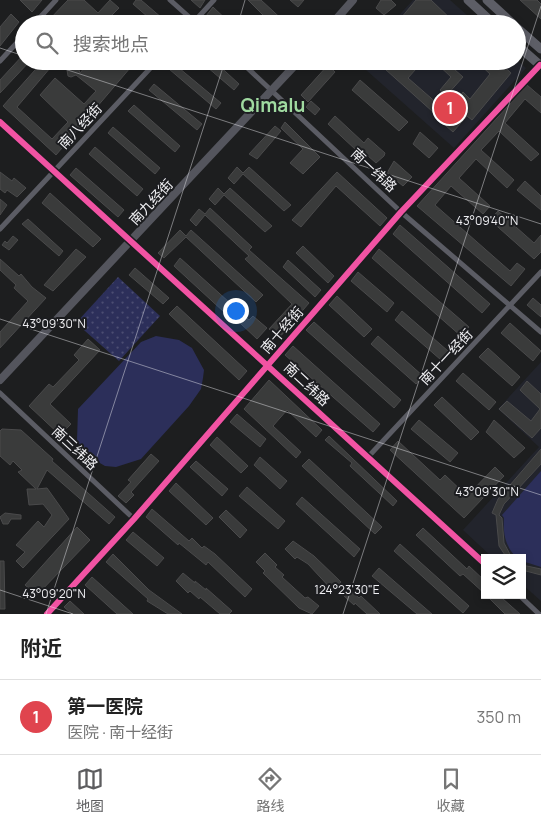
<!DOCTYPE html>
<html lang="zh">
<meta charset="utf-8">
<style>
body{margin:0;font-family:Manrope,"Noto Sans SC",sans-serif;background:#f2f2f2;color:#222}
.controls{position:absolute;right:15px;bottom:15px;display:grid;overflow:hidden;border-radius:0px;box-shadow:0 2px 8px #0003}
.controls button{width:45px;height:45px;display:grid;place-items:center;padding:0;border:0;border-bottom:1px solid #e0e0e0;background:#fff;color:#222;font:25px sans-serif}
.you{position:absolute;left:235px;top:310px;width:18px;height:18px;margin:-12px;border:4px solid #fff;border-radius:50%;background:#1a73e8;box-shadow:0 0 0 8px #1a73e833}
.badge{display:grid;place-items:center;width:32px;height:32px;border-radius:50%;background:#5d5d5f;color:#fff;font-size:16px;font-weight:700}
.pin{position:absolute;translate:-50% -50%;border:2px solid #fff;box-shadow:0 1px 5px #0006}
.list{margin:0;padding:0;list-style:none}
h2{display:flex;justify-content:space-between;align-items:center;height:65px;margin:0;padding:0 20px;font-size:21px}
h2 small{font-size:16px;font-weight:400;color:#767676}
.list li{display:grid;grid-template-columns:32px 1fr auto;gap:15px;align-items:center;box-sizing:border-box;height:75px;padding:0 20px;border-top:1px solid #e0e0e0}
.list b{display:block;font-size:19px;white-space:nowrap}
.list p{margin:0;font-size:16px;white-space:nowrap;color:#767676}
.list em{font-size:16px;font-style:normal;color:#767676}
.icon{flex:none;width:28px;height:28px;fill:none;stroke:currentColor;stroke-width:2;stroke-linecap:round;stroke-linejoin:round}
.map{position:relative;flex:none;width:541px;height:614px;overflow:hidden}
.search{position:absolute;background:#fff;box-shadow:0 2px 8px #0003;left:15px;right:15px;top:15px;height:55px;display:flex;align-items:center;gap:12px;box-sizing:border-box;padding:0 18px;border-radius:28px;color:#767676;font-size:19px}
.sheet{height:140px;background:#fff}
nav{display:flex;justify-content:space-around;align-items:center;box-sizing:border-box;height:70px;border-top:1px solid #e0e0e0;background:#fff;font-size:14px;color:#767676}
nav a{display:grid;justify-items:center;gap:2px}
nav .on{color:#5d5d5f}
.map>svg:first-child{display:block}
</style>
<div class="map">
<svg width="541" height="614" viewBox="0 0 541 614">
<defs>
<pattern id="park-dots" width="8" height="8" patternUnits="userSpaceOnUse" patternTransform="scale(1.25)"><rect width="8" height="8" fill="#2c2f5a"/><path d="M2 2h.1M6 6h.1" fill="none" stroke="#4b4d72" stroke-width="1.8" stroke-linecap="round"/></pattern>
</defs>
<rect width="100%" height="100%" fill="#1d1e1f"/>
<path fill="#22242c" d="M413,0H450L477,24H391Z
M517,60L526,68L454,148L357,62Z
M541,362V601L522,584V558H493L463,530L539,447L498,409Z"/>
<path fill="#2c2f5a" d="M156,336L179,340L192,348L204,370L203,378L201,389L189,406L141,459L116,467L105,466L86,455L77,441L78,409L141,342Z
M541,471V567L522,561V558H517C505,546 503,534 504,518L502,515Z"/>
<path fill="url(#park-dots)" d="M118,277L160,316L119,361L76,323Z"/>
<path fill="#3a3b3b" stroke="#4a4a4b" d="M20,0H42L32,12Z
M68,0H84L98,13L110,0L119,8L103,24H51L48,21Z
M136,0H141L169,24H156L133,4Z
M191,0H205L200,8Z
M248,0H261L287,24H272Z
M290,0H304L298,7Z
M381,0H391L396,5L384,15L376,8Z
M416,0H431L456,24H396Z
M520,0H537L541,4V19Z
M213,7L231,24H215L206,16Z
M11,14L19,22L0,46V27Z
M364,16L373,24H361Z
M24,54V61H30L0,93V80Z
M43,61H56L17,107L52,139L68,122L40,95L55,78L84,104L96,91L76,75L71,77L68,76L66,64L62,61L77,64L80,73L90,61H136L56,155L3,106Z
M200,61H214L239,84L234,90Z
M376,61H395L402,67L407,61H423L408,78L439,105L433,112Z
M434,61H445L463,77L446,96L440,90L451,77Z
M476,61H498L511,73L472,120L467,116L453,132L445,125L460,109L453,104L463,92L470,99L490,74Z
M173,63L221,103L216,109L169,69Z
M328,65L335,72L308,102L301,95Z
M360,80L408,122L399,131L352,90Z
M154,84L202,124L197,130L149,90Z
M527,85L541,97V113L525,99L505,123L539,154L531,161L499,131L481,150L514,180L507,188L476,159L459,178L490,206L483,214L451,186L435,205L510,271L517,263L525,269L511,286L417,206Z
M311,101L320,109L315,115L306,107Z
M134,105L180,146L175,152L128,111Z
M335,116L364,143L368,138L385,153L384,156L376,163L358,147L356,150L328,124Z
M285,122L320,157L303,174L290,163L303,149L281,128Z
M275,126L281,131L257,159L249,154Z
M113,127L160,168L155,174L108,133Z
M420,132L438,148L429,158L413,144Z
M95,147L143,189L137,196L89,154Z
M394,161L412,177L403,186L387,173Z
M237,167L243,173L249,167L291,205L284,211L243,174L234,184L228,178Z
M76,168L124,210L118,217L70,175Z
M0,172L12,181L14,178L26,188L17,197L7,190L5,193L0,189Z
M337,172L387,218L380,226L336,186L301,227L292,220Z
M525,181L541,196V210L517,190Z
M218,188L224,194L230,188L272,226L265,232L224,195L215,205L209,199Z
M50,193L101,239L93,247L42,203Z
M0,199L7,205L0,215Z
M210,208L252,247L249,250L309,303L279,338L269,329L292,304L245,259L249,256L205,215L196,226L190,220L199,209L205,214Z
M498,211L534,243L541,235V252L534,259L490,220Z
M28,219L63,251L59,256L22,224Z
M400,225L490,304L482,313L393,234Z
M180,230L186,236L191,230L263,295L256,302L186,237L164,258L158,253Z
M13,236L18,240L9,250L2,245L5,241L7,243Z
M303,246L334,276L328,283L296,253Z
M76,249L86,257L53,291L44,285Z
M379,249L469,327L461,336L372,258Z
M180,258L249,320L253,316L267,328L257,339L239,322L237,324L174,266Z
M0,259L19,276L21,274L32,287L46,298L0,348V332L28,301L14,288L16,285L0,270Z
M288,260L321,290L315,297L283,267Z
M135,268L169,298L163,304L129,275Z
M358,272L394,303L387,312L351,281Z
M337,296L372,329L364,337L329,305Z
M533,298L541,305V317L527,305Z
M177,306L247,371L239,380L169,314Z
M402,311L448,351L441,360L395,320Z
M314,322L401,400L394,408L306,330Z
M510,323L541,351L533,361L501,333Z
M378,336L423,376L416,384L371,344Z
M88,339L100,350L50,404L71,424L60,435L29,406L49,384L53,387L79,360L74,355Z
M293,346L380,424L373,432L285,355Z
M488,348L520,377L512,386L479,357Z
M463,373L496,402L489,410L456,381Z
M269,380L322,430L316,437L287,410L273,426L301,452L296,458L244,409Z
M527,381L541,394V428L532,438L499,409L507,401L531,421L540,409L520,390Z
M442,397L479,432L471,440L434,405Z
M237,414L266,439L260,447L230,422Z
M419,420L458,453L450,462L411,429Z
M494,420L525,448L514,458L486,432Z
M2,429L21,430L53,459L52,461L115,517L109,524L47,470L37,489L47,488L69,519L23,568L16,561L25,552L16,545L38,521L44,527L52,515L43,504L29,505L27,489H36L18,472L22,470L13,461L10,465L0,456V431Z
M329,436L397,501L393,506L350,466L352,463L325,440Z
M217,437L248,466L241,473L210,445Z
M398,441L440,480L445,475L467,496L495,467L504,476L464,518L390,450Z
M541,449V464L504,504L499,515L502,518L504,543L512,558H507L499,546L496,515L492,513L498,499Z
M151,454L159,461L131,492L134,495L126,503L118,496L131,482L128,480Z
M260,457L287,481L280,489L254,465Z
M309,459L382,527L375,534L302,466Z
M196,461L228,489L222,496L190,467Z
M176,483L213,518L206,525L169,491Z
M247,487L285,521L278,529L239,496Z
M302,497L360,549L354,557L296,504Z
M152,509L189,541L192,538L202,548L204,546L215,554L252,589L245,597L208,562L206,565L179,543L178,545L146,517Z
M226,510L247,530L240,538L219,517Z
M5,513L21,515V519H11L8,524H3L0,517Z
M77,527L90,540L37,595L25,585Z
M423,528L467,569L469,566L485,581V594L463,574L460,576L416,535Z
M133,532L164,558L157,566L126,540Z
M293,541L314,556L341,582L333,591L308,564L297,557L295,559L285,549Z
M400,544L469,606L463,613L394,551Z
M265,553L277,565L275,567L284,575L282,577L305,598L308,597L319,606L312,614L299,608L263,573L265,571L256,562Z
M113,554L149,590L182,614H168L147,601L148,599L106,562Z
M0,561H4L5,609H0Z
M522,565L541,569V575L522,570Z
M379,568L410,595L432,614H417L372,576Z
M183,573L195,583V581L206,590V588L232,611L229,614H220L200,597L199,599L190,591L188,593L176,581Z
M92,577L133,614H117L85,585Z
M350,590L359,598L361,596L380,614H367L355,603L354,605L344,596Z
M486,595H504L502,598L520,614H505Z
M70,601L84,614H72L64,607Z"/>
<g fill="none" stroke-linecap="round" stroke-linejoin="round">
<path stroke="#5b5c64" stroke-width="5" d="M170,0L197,24
M34,24L56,0
M192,24L214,0
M0,61L24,35
M240,61L401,212L541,332
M0,122L485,564
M0,229L157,61
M0,393L134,519
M368,457L541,272
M519,595L539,614
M47,614L134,519L401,212L540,65"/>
<path stroke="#54555d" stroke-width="8" d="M332,24L353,0
M0,380L299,61"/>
<path stroke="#5d5e66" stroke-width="9" d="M468,0L494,24
M487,0L513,24
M517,28L541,49
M517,45L541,66"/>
<defs>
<path id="cycleway" d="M0,122L485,564
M47,614L134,519L401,212L540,65"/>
</defs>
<use href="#cycleway" stroke="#1c1d20" stroke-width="9"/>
<use href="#cycleway" stroke="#f153a3" stroke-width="6"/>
</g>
<path fill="none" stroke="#f0f0f3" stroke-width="1" stroke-opacity="0.45" d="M238,24L245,0M0,48L24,56M40,61L541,224M0,319L541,495M0,590L73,614M46,614L225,61M343,614L541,6"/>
<g text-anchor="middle" stroke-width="4" stroke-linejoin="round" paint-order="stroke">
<g font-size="14" fill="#f0f0f3" stroke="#1c1d20">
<text transform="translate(80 126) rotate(-47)" y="5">南八经街</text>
<text transform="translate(374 170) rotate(43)" y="5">南一纬路</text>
<text transform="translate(151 202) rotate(-47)" y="5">南九经街</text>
<text transform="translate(282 330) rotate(-49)" y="5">南十经街</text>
<text transform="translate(446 357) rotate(-47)" y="5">南十一经街</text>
<text transform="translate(307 384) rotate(43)" y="5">南二纬路</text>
<text transform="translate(75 448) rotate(43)" y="5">南三纬路</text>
</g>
<g font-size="19" font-weight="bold" fill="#a0daa0" stroke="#1c1d20">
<text x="273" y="112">Qimalu</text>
</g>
</g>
<g font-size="12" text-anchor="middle" fill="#f0f0f3" stroke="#1c1d20" stroke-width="4" stroke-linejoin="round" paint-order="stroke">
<text x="487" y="225">43°09'40"N</text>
<text x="54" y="328">43°09'30"N</text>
<text x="487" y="496">43°09'30"N</text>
<text x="347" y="594">124°23'30"E</text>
<text x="54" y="598">43°09'20"N</text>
</g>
</svg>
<div class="controls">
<button><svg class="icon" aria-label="layers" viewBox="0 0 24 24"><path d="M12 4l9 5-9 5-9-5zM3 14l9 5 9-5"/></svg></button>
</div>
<div class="you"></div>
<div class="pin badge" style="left:450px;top:108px;background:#e0444e">1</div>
<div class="search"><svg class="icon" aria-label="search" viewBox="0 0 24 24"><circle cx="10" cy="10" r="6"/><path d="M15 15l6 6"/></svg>搜索地点</div>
</div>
<section class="sheet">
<h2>附近<small></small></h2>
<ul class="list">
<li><span class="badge" style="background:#e0444e">1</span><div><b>第一医院</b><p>医院 · 南十经街</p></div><em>350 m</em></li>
</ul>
</section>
<nav>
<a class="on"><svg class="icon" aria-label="map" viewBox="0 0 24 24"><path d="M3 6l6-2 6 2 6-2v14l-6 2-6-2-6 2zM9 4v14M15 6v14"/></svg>地图</a>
<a><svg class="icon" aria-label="directions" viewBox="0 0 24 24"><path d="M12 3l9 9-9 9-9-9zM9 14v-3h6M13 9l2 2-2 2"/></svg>路线</a>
<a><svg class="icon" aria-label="saved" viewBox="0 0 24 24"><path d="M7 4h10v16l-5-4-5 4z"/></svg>收藏</a>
</nav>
